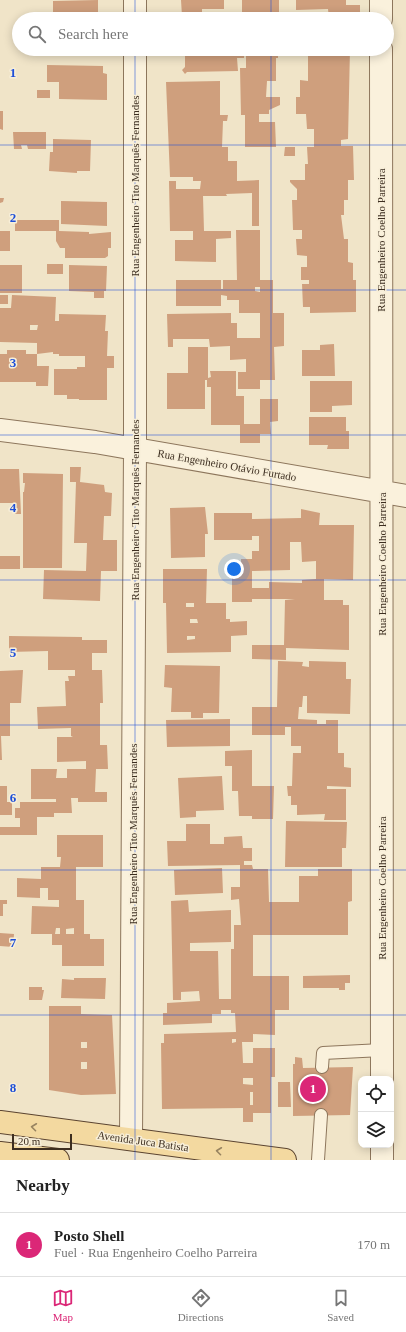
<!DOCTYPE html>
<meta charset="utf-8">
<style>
body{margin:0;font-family:"Times New Roman",serif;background:#f6f6f6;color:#222}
.controls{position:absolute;right:12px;bottom:12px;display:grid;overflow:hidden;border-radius:8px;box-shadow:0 2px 10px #0003}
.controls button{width:36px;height:36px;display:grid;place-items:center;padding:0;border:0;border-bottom:1px solid #e0e0e0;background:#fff;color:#222;font:20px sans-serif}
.scale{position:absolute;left:12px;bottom:10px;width:60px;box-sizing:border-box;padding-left:4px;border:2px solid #3d2e20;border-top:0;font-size:11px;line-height:14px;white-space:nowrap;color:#3d2e20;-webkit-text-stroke:3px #f7eed8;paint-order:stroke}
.you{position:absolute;left:234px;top:569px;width:14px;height:14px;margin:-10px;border:3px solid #fff;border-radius:50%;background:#1a73e8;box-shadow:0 0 0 6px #1a73e833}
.badge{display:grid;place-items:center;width:26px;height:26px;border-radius:50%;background:#db2777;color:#fff;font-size:13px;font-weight:700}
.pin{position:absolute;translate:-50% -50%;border:2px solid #fff;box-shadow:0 1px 4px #0006}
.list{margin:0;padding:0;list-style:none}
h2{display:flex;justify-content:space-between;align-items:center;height:52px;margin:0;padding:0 16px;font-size:17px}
h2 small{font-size:13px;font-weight:400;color:#767676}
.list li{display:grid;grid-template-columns:26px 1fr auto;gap:12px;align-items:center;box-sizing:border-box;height:64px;padding:0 16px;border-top:1px solid #e0e0e0}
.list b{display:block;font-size:15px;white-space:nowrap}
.list p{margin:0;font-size:13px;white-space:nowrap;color:#767676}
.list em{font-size:13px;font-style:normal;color:#767676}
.icon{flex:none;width:22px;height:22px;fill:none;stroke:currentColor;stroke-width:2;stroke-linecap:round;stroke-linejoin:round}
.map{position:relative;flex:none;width:406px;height:1160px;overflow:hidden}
.search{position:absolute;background:#fff;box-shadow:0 2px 10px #0003;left:12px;right:12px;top:12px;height:44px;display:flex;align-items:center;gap:10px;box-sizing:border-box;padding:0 14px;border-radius:22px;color:#767676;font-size:15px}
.sheet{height:116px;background:#fff}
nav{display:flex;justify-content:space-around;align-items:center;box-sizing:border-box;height:56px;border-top:1px solid #e0e0e0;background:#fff;font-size:11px;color:#767676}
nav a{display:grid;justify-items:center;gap:2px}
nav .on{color:#db2777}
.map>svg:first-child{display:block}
</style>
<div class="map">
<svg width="406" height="1160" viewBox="0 0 406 1160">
<rect width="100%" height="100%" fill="#f0e4c8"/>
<path fill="#cf9f7d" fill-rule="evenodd" d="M98,0V19H53V1Z
M181,0H224V9H202V16H210V19H185L184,16H182Z
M242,0H279V15H269V19H246V15H242Z
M296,0H346V5H360V15H344V19H329L328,9L296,10Z
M293,15H312V19H293Z
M185,49H244V58H237L238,71L187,72L185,74L182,70L185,67Z
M246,49H278V58H276V81H267L266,97H280V105L269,110V114H259V122H275L276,147H245V115H241L240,68H246Z
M308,49H350L348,139L341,140V146H353L354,180H348V200H344V215H341L344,239H348V262L353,263V280H356V312L310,313V307H303L302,284H309V280H301V267H307V256L297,255L296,239H302V230H293L292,200H297V189L290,182V180H305V164H308L307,147H314V129H307L306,114H296V97H300V80L308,81Z
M47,65L103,66V73L107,74V100L59,99V82H47Z
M220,81V115H228L227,121H223L222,147H228V161H237V181L259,180V226H252V193L226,194L227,196H203L204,231H231V238L216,239V262L175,261V240H193V231H170L169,181H176V189H200L201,181H193V177H170L166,82Z
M37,90H50V98H37Z
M0,111H3V130L0,129Z
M13,132H46V149H28L27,145H21L22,149H14Z
M53,139L91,140L90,171H77V173L49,171L50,152H53Z
M285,147H295V156H284Z
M0,198H4L3,202L0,203Z
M61,201L107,202V226L61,224Z
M15,220H59V231L89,232V234L111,232V248H108V256L105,258H65V248H60L56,241V231H15Z
M236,230H260V280H273V313H284V346L274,347L275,380H260V389H238V372H246V359L230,360V346L210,347L209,339H173V347H168L167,314L231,313V323H237V338H260V313H239V300H227V296L221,295V306H176V280H221V289H223V280H237ZM255,287H260V292L255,291Z
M0,231H10V251H0Z
M47,264H63V274H47Z
M0,265H22V293H0Z
M69,265L107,266L106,291H104V298H94V292L69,291Z
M0,295H8V304H0Z
M12,295L56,297L55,321H59V314L106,315L105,331H108L107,356H114V368H107V400H79V399H67V395H54V369H77V367H85V356H59V354H53V352L37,354V343L0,342V308H11ZM30,325H38L37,330H30Z
M334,344L335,376H302V350H320V345Z
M188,347H208V378L211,377L210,371H236V396H244V424H260V399H278V421L270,422L271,434H260V443H240V425H211V387H207V380H205V409H167V373H188Z
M7,350H26V354H37V366H49L48,386H36V382H0V354H7Z
M310,381H352V405L332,406V412H310Z
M309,417H346V431H349V449H327L328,445H309Z
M70,467H81L80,482L104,485L105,492L112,493L111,516H104L103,540H117V571H101L100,601L43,599L44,570L86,571L87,543H74L76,482H70Z
M0,469H19L21,514H15V503H0Z
M23,473L63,474L62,568H23V492H24L25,483H23Z
M205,507L208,534H205V557L171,558L170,508Z
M301,509L320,513L319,525H354L353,580L324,579V600H343V605H349V650L286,648V660L252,659V645H284L285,600L295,599H252V602H232V569H241V559H252V551H259V536H252V540H214V513H252V519L301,518ZM290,542H301L302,562L316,561V579L302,580V583L269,582V588H252V571L290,570Z
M0,556H20V569H0Z
M163,569H207L206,603H226V619H230V622L247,621V635L231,636V652L167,653L166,603H163ZM186,603H194V607H186ZM190,619H197L198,623H190ZM187,636H195V639L187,640Z
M9,636L82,637V640H107V653H92V670H102L103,703H100V745H107L108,769H96L95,792H107V802H78V798H71L72,813H54V817H37V835H0V827H20V818H15V808H20V802H56V799H31V769H57L56,778H67V769H86V761L57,762V737H73L71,736V728L38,729L37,707L66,706L65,681H69L68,676H75V670H48V651L9,652Z
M278,661L303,662L302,666L309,667V661L346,662V679H351L350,714L307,713V696H303L302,707H299L298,719L317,720V724H326V720H338V753H344V767L351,768V787L327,786V789H346V820H324L325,814L297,815V805H291V796H288L287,786H292L293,753H301V746H291V727H285V735H252V707H277Z
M165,665L220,666L219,713H203V718H191V712H171L172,688L164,687Z
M23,670L21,703H10V736H1L2,760H0V671Z
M230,719V746L167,747L166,720Z
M252,750V786H274L273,819H252V816H239L238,791H232V766H225V751Z
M222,776L224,810L196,811V817L180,818L178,778Z
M0,786H7V802H12V815H0Z
M286,821L347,822L346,848H342V867H285Z
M186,824H210V844H224V837L242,836L243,848H252V861H244V865H252L253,869H268L269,902H299V876H318V869H352V901L348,902V935H253V976H289V1010H275V1035L253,1034V1042H242L243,1063H253V1048H275V1077H271V1113H253V1122H243V1108L162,1109L161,1043H164V1034L236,1032L235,1013H231V1010H221V1014H212V1023L163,1025V1013H167V1003L200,1001L199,991L181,992V1000H173L171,901L188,900L189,912L231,910V942L190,943V951H180H218L219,999H231V949H234V925H241L239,899L231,900V887H240V865L168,866L167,841H186ZM232,1039H236V1042L232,1043ZM243,1078H253V1085L243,1084ZM250,1092H253V1105H250Z
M57,835H103V867H76V900H84V934H90V939H104V966H62V945H52V934H31L32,906L59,907V900H48V888H40V898L17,897V878L41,879V867H60L61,857H57ZM56,928H60V934H55ZM74,928V934H66V929Z
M222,868L223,893L175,895L174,870Z
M0,900H7V904H3V916H0Z
M0,933L14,934L13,947L0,946Z
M350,975V983H345V990H339V988H303V976Z
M74,978H106L105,999L61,998L62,979L74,980Z
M29,987H42V990H44L42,1000H29Z
M49,1006H81V1014L112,1015L116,1094L81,1095L49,1090ZM81,1042H87V1048H81ZM81,1062H87V1069H81Z
M295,1057L302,1058L303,1068L353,1067L350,1115L293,1116V1064H295Z
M278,1082H290L291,1107H278Z"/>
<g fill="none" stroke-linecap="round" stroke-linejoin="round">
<defs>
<path id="service" d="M322,1067L323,1053L382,1050
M318,1160L321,1115"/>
<path id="minor" d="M381,0V19
M135,19V0
M381,49L382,1079
M0,430L95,442L406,496
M131,1139L135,449V49
M382,1160V1145"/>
<path id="primary" d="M0,1122L285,1160
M0,1153L58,1160"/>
</defs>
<use href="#service" stroke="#8d765c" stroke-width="14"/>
<use href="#minor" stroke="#8d765c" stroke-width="24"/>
<use href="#primary" stroke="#5b4430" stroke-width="24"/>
<use href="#service" stroke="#faf1dc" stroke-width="12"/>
<use href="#minor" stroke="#faf1dc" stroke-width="22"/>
<use href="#primary" stroke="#f3d9a0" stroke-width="22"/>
</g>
<defs><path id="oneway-chevron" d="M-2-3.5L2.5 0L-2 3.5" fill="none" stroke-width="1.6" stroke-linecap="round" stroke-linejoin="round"/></defs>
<g stroke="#988460">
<use href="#oneway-chevron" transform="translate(34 1127) rotate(-173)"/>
<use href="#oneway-chevron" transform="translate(219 1151) rotate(-173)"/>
</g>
<path fill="none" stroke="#1d4ed8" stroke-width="1" stroke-opacity="0.55" d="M135,0V19M271,0V19M135,49V1160M271,49V1160M0,145H406M0,290H406M0,435H406M0,580H406M0,725H406M0,870H406M0,1015H406"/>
<g text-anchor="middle" stroke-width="3" stroke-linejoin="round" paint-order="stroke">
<g font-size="11" fill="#3d2e20" stroke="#f7eed8">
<text transform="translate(135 186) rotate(-90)" y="4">Rua Engenheiro Tito Marquês Fernandes</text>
<text transform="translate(381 240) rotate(-90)" y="4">Rua Engenheiro Coelho Parreira</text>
<text transform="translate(227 465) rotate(10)" y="4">Rua Engenheiro Otávio Furtado</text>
<text transform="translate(135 510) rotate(-90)" y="4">Rua Engenheiro Tito Marquês Fernandes</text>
<text transform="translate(382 564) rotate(-90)" y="4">Rua Engenheiro Coelho Parreira</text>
<text transform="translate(133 834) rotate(-90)" y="4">Rua Engenheiro Tito Marquês Fernandes</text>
<text transform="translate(382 888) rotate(-90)" y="4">Rua Engenheiro Coelho Parreira</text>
<text transform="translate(143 1141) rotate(8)" y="4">Avenida Juca Batista</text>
</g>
</g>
<g font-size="13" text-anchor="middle" font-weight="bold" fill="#1d4ed8" stroke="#f7eed8" stroke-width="3" stroke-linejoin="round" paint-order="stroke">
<text x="13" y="77">1</text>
<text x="13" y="222">2</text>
<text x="13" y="367">3</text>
<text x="13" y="512">4</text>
<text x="13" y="657">5</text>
<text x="13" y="802">6</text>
<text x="13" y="947">7</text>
<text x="13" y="1092">8</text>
</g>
</svg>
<div class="controls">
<button><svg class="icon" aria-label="locate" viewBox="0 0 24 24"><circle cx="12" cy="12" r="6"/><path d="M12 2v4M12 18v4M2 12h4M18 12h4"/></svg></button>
<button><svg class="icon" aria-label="layers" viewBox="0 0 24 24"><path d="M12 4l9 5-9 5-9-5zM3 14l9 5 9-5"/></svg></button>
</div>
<div class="scale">20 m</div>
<div class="you"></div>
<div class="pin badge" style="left:313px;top:1089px">1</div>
<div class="search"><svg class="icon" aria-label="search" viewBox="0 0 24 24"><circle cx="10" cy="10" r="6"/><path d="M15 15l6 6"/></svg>Search here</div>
</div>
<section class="sheet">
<h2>Nearby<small></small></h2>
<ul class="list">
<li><span class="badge">1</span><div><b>Posto Shell</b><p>Fuel · Rua Engenheiro Coelho Parreira</p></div><em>170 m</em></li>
</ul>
</section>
<nav>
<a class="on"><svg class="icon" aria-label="map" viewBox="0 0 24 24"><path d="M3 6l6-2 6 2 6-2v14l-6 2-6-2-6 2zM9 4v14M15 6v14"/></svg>Map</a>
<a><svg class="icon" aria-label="directions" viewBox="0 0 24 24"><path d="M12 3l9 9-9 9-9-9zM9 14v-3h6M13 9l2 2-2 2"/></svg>Directions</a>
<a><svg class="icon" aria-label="saved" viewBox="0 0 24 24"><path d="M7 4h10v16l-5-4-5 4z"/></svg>Saved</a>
</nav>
